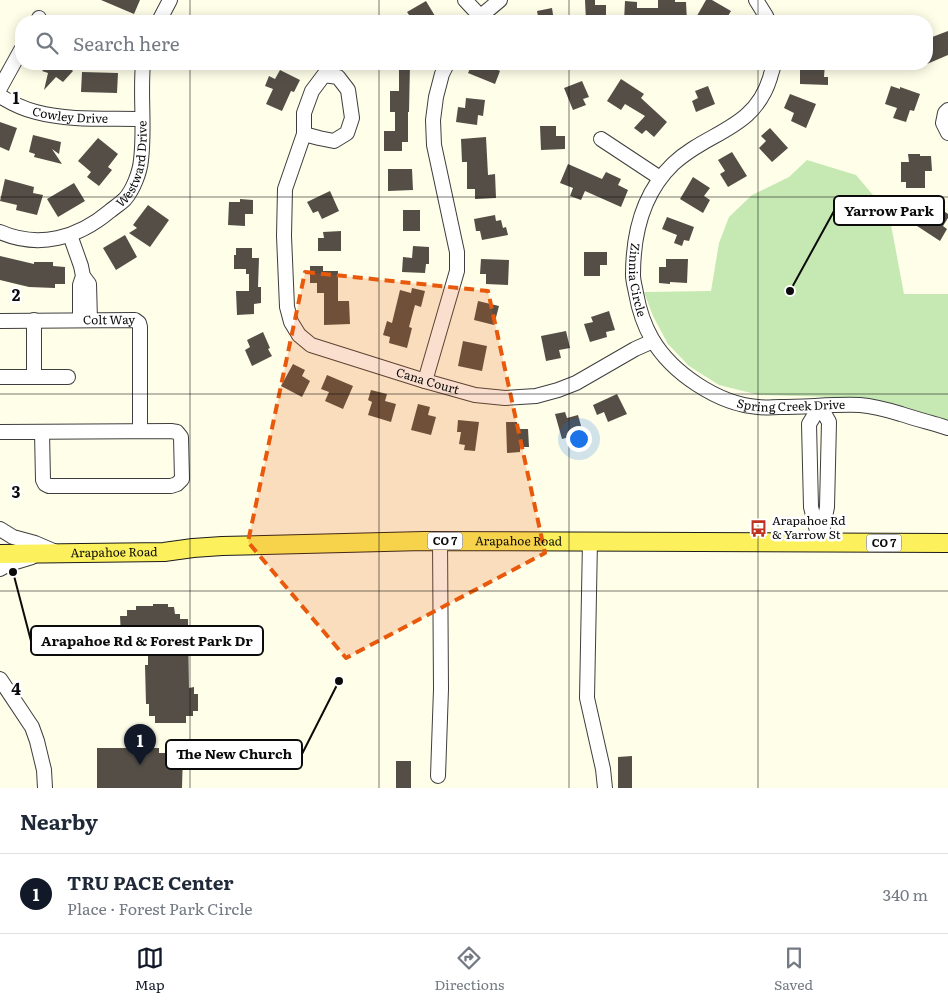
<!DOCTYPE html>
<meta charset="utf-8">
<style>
body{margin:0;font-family:Literata,serif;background:#f6f6f7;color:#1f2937}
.you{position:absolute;left:578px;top:438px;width:18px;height:18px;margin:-12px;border:4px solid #fff;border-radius:50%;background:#1a73e8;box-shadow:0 0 0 8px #1a73e833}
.badge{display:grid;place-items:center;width:32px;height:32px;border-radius:50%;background:#111827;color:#fff;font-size:16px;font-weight:700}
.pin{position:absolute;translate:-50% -41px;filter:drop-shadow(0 1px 2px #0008)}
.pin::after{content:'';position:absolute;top:26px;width:18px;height:15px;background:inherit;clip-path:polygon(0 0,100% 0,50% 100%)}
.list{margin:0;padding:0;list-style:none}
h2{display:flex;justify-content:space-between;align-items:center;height:65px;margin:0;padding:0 20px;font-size:21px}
h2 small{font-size:16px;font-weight:400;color:#747a83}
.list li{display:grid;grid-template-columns:32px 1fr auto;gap:15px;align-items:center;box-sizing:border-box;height:80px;padding:0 20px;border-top:1px solid #e0e1e3}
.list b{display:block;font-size:19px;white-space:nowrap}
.list p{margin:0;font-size:16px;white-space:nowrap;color:#747a83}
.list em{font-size:16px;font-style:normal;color:#747a83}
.icon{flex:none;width:28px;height:28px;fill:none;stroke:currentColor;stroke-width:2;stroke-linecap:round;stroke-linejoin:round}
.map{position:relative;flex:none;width:948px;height:788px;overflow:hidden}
.search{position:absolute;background:#fff;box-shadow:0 2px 12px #0003;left:15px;right:15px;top:15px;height:55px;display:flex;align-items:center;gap:12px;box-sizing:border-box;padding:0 18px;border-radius:20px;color:#747a83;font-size:19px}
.sheet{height:145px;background:#fff}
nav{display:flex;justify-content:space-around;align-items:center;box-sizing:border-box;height:70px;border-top:1px solid #e0e1e3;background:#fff;font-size:14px;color:#747a83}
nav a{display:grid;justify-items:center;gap:2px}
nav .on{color:#111827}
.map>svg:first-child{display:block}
</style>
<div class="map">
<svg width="948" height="788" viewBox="0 0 948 788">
<rect width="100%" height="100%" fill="#fffee9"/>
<path fill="#c6e9b3" d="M807,160L856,175L889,214L904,294H948V423L874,401L831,397L759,395L719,385L689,366L668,344L653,316L644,292L711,291L719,243L729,217L752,195L789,177Z"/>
<path fill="#544e47" d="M101,0H140L134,14Z
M585,0H595V5H606V21H586Z
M658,0H675V2H686L687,21H624L625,1L637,2V8H658Z
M706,0H712L731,11L725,21H694Z
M426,1L438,21H413L407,12Z
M552,8L554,21H539L537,11Z
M948,31V55L927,64V39Z
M49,64H66L73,71L63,82L56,77L44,90L48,73L42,71Z
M399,64H410L409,112H408V142H402V151H384V131H395V112H390V91H399Z
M472,64H501L498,70L500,71L495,84L468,73Z
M800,64H825L824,77H828V85L800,84Z
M280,70L300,80L294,92L291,91L282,111L266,104L273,89L265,86L269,76L275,79Z
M82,72L118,73L117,93L81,92Z
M621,79L644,94L641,98L667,122L654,137L646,130L642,134L634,128L645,116L625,104L621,110L607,101Z
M582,81L589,97L583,99L586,105L573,110L564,88Z
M708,86L715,104L696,112L692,101L698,98L695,91Z
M891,86L900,89V87L920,94L914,111L910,110L906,122L893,118L897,108L885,104Z
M790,94L816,104L806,128L791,121L794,113L784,108Z
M466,98L485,100L483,116L478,115L477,125L456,122L458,107L465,108Z
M0,122L17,128L9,151L0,147Z
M540,126H556V136H565V149L541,150Z
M770,128L788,148L772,162L759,148L766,141L761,136Z
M33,135L61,142L59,154L52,149L62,164L34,157L35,154L29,152Z
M486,137L488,175L495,174L496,198L475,199V189H467V162H462L461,139Z
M98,138L118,154L108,167L112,170L99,186L87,177L91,172L78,161Z
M732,152L747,176L728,187L720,174L725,171L718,160Z
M908,154H920V156H931L932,171H925V188H906V182H901V162H909Z
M568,164L602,179L606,172L621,179L618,185L628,190L621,207L585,191L581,200L570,196L573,188L560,183Z
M388,169H412L413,190L388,191Z
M693,177L710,188L704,196L710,200L703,213L680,199Z
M5,179L34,187L33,193L43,195L37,215L16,210L17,205L0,201Z
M74,183L85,201L58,217L47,199Z
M330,191L339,211L322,219L318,211L313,213L307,202Z
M925,198L948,214V218L943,226L947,229L940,241L914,224L923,212L918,209Z
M240,199L253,200V214H245V226L228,225L229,202H240Z
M148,205L169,220L150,247L129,233L137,228L133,225Z
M403,210H420V231H403Z
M495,215L496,221L501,220L503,228L506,227L508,235L482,240L480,231H476L474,219Z
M667,217L694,227L689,241L684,240L682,246L674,243L677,235L662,229Z
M341,231V251H318V238H324L323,232Z
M125,235L137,257L116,270L103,248Z
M413,246L429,247V264H426L425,273L402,272L403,257L412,258Z
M236,248H252V258H259L258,287H261V303L254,304V314L237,315L236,291H249V274H246V269H234V255H236Z
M584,252H607V265H600V276H584Z
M0,256L34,264V262H53V266L65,267V284H55V288L29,287L0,280Z
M481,259L509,260L508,285L486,284V274H480Z
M666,259H688L687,283L670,282V284L659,283V267H666Z
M310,266H323V271H338V301H349L350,324L324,325V293H317V283H310Z
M412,288L425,291L421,307L415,305L409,327L412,328L407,348L389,343L390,337L383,335L387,321L392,323L400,290L411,293Z
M478,301L499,306L494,325L474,320Z
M609,311L615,330L606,332L607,337L590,342L584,324L593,322L591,317Z
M566,331L570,348L559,350L561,358L546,361L541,336Z
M263,332L270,348L268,349L272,356L252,366L245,350L250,347L247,340Z
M463,341L487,346L482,371L458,366Z
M293,364L305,370L302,376L310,381L302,397L281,386Z
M327,375L353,386L343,409L325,401L329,392L321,389Z
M371,390L387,394L385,401L396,404L391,422L368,415L372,402L368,400Z
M617,394L627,414L608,422L604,412L597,415L593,405Z
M418,404L430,407L428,415L436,417L431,435L411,430Z
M565,412L567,418L578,415L583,433L562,439L555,414Z
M458,420L479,422L475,451L464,450L465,445L459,444L461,432H457Z
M506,422H517L518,429H528L529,447H520V452L507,453Z
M153,604H168V607H174L175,614H180V619H188L189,688L194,687V694H198V711H193V716H186V723H155V716H149V704H146L145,665H148V645L136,646V642H126V636H121L120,616H127V610H136V606H153Z
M97,748H159V753H183L182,788H97Z
M632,756V788H618V757Z
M396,761H411V788H396Z"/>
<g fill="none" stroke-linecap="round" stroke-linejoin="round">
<defs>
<g id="minor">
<path d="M465,0L480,16"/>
<path d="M756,0L766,16L768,21"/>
<path d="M38,21L39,18"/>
<path d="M159,21L170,0"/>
<path d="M475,21L500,0"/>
<path id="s1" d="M774,64C773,69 771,73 770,78C754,130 708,131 673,164C643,193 633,234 633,275C633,281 635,287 636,293C639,310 644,325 652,339C672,373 718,404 758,407C765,408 773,407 780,407C807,407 834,404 860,405C874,406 888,410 901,414C916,419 932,423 948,428"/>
<path d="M0,88L21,50"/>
<path id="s2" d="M0,96C11,103 24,109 36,112C69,121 108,118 142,119"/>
<path d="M948,110L945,113L943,123L948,133"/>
<path id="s3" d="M304,134L319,138L334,141L347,133L352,118L348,90L338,77L324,75L312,91L304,113V134L285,189L284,236L287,307L291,322L299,335L311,345L425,381L475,395L505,398L536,396L558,390L576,383L635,349L653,341"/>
<path d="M601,139L660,178"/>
<path id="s4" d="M0,232C39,249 78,238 110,211C115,207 121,203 125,199C133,190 140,172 141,160C145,128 140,95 143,64"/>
<path d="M70,235L81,266L83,276L89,284L90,320"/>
<path d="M34,320V377"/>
<path d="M80,320V285L82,279"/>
<path id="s5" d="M0,321L135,320L139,323L140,327V431"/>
<path d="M0,377H68"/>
<path d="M425,381L457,271V252L434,145L433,120L436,97L442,74L447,64"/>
<path d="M820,406L829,422L827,507L820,543L811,507L809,424Z"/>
<path d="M0,432L171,431L177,432L181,437L182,479L177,484L171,486H49L45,484L43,480L42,432"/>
<path d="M0,529L13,537L35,543L56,552"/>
<path d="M590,541L587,698L603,769L605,788"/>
<path d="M0,569L9,564L32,557"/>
<path d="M0,679L32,727L37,741L44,770L45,788"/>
<path d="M438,776L441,689L440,541"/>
</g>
<g id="major">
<path id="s6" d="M0,554L164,552L193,548L222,546L424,541L948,543"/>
</g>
</defs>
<use href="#minor" stroke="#3e3e3e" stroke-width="16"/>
<use href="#major" stroke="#1c1c1c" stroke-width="20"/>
<use href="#minor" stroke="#fff" stroke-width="14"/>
<use href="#major" stroke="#fcf15c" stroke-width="18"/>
</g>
<path fill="#e8590c" fill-opacity="0.2" stroke="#e8590c" stroke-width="4" stroke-dasharray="10 6" stroke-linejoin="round" d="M305,272L488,291L545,553L346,658L248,542Z"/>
<path fill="none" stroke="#0b0b0b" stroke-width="1" stroke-opacity="0.55" d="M190,0V21M379,0V21M569,0V21M758,0V21M190,64V788M379,64V788M569,64V788M758,64V788M0,197H948M0,394H948M0,591H948"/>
<defs>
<symbol id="bus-bare" viewBox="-9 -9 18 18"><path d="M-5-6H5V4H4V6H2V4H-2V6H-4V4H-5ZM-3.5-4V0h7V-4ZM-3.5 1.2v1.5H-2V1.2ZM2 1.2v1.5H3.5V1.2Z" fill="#be3421" stroke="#fff" stroke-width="2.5" paint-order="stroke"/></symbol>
</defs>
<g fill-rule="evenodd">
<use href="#bus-bare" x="746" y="516" width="25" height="25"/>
</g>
<g text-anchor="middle" stroke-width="5" stroke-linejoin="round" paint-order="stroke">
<g fill="#fff" stroke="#545454" stroke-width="1">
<rect x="427.5" y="532.5" width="35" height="17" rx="4"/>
<rect x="866.5" y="534.5" width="35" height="17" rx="4"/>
</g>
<g font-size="11" font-weight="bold" fill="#0b0b0b">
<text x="445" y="545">CO 7</text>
<text x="884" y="547">CO 7</text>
</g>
<g font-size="12" fill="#0b0b0b" stroke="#fff">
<text dy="4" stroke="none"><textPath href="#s2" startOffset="74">Cowley Drive</textPath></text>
<text dy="4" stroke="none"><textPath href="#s4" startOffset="174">Westward Drive</textPath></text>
<text dy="4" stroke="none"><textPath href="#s1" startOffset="274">Zinnia Circle</textPath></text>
<text dy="4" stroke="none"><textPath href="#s5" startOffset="109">Colt Way</textPath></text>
<text dy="4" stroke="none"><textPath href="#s3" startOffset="530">Cana Court</textPath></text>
<text dy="4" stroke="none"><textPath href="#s1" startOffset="499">Spring Creek Drive</textPath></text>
<text dy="4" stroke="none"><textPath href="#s6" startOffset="519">Arapahoe Road</textPath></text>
<text dy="4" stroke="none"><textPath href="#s6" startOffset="114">Arapahoe Road</textPath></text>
</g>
<g font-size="12" fill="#0b0b0b" stroke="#fff" text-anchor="start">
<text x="772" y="525">Arapahoe Rd<tspan x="772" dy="14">&amp; Yarrow St</tspan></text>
</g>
</g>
<g font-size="16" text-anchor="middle" font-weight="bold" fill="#0b0b0b" stroke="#fff" stroke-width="5" stroke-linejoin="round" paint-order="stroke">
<text x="16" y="104">1</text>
<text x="16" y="301">2</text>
<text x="16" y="498">3</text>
<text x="16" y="695">4</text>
</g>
<path fill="none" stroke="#0b0b0b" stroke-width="2" d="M790 291L834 211M13 572L31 641M339 681L302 754"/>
<g fill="#0b0b0b" stroke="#fff" stroke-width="2">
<circle cx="790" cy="291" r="5"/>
<circle cx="13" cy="572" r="5"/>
<circle cx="339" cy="681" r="5"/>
</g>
<g fill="#fff" stroke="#0b0b0b" stroke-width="2">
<rect x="834" y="196" width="110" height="29" rx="5"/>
<rect x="31" y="626" width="232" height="29" rx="5"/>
<rect x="166" y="740" width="136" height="29" rx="5"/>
</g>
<g font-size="14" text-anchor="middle" font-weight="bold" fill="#0b0b0b">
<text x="889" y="216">Yarrow Park</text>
<text x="147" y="646">Arapahoe Rd &amp; Forest Park Dr</text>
<text x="234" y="759">The New Church</text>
</g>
</svg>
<div class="you"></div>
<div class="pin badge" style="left:140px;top:765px">1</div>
<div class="search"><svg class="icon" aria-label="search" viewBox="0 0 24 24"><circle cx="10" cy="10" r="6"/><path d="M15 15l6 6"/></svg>Search here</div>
</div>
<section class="sheet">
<h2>Nearby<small></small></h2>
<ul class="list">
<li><span class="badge">1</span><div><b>TRU PACE Center</b><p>Place · Forest Park Circle</p></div><em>340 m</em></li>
</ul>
</section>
<nav>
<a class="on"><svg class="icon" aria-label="map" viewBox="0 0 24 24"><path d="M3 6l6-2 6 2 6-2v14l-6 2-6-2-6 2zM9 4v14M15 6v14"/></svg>Map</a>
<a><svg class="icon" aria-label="directions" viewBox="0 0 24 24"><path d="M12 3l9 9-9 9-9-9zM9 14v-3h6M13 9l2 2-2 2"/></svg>Directions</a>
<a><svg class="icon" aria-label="saved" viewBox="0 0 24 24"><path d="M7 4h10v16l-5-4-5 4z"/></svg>Saved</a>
</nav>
